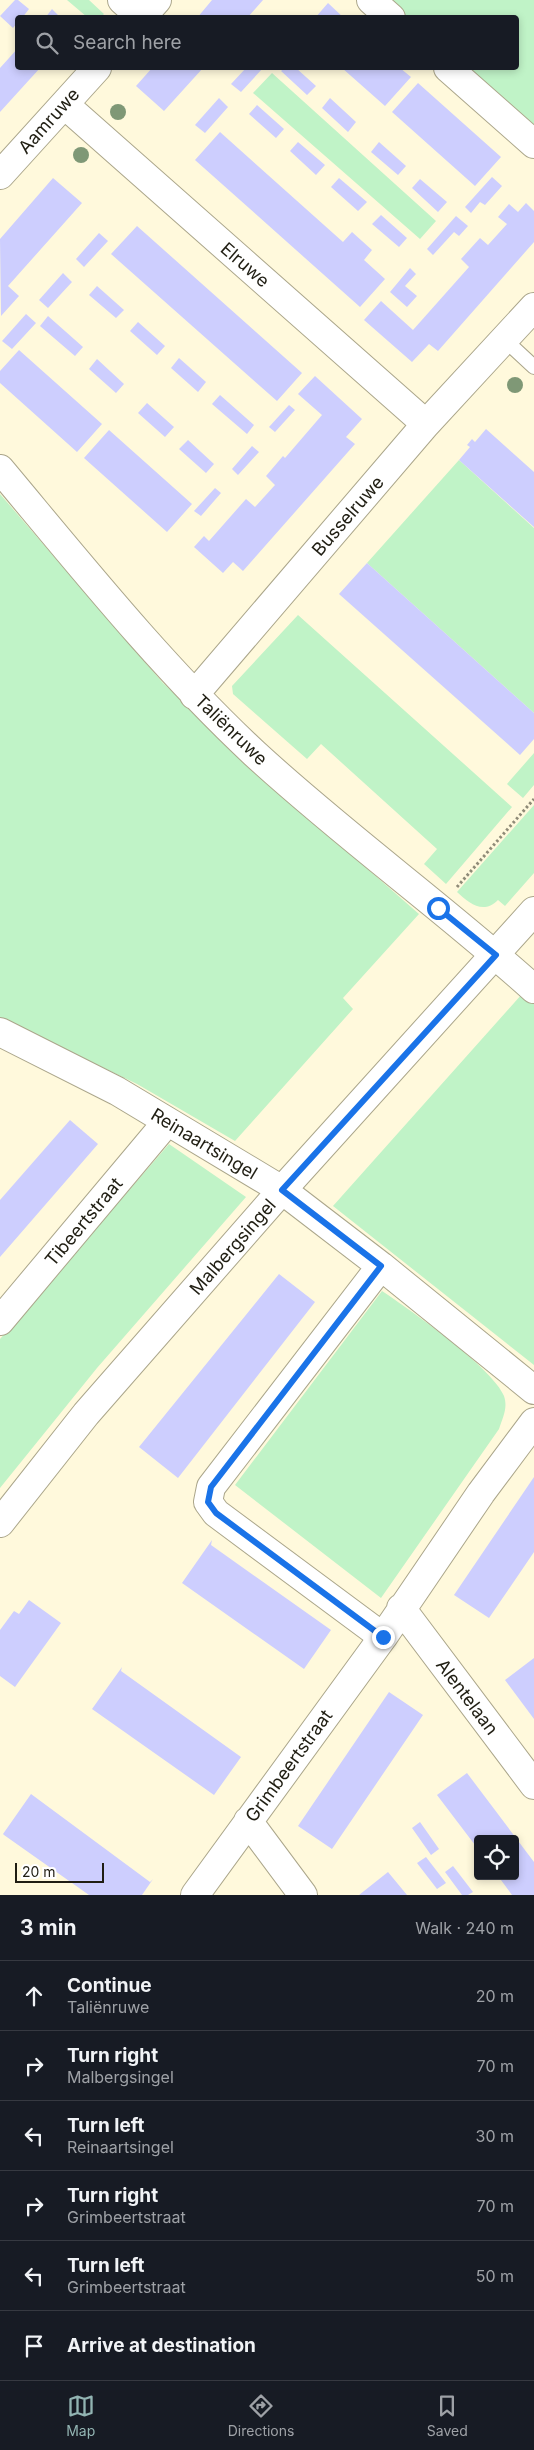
<!DOCTYPE html>
<meta charset="utf-8">
<style>
body{margin:0;font-family:Inter,sans-serif;background:#242831;color:#f1f3f6}
.controls{position:absolute;right:15px;bottom:15px;display:grid;overflow:hidden;border-radius:5px;box-shadow:0 2px 8px #0003}
.controls button{width:45px;height:45px;display:grid;place-items:center;padding:0;border:0;border-bottom:1px solid #363941;background:#171b24;color:#f1f3f6;font:25px sans-serif}
.scale{position:absolute;left:15px;bottom:12px;width:89px;box-sizing:border-box;padding-left:5px;border:2px solid #201e13;border-top:0;font-size:14px;line-height:18px;white-space:nowrap;color:#201e13;-webkit-text-stroke:4px #fff;paint-order:stroke}
.stop{position:absolute;width:15px;height:15px;margin:-11px;border:4px solid #1a73e8;border-radius:50%;background:#fff}
.stop.end{background:#1a73e8;border-color:#fff;box-shadow:0 1px 5px #0008}
.list{margin:0;padding:0;list-style:none}
h2{display:flex;justify-content:space-between;align-items:center;height:65px;margin:0;padding:0 20px;font-size:21px}
h2 small{font-size:16px;font-weight:400;color:#9ea1a6}
.list li{display:grid;grid-template-columns:32px 1fr auto;gap:15px;align-items:center;box-sizing:border-box;height:70px;padding:0 20px;border-top:1px solid #363941}
.list b{display:block;font-size:19px;white-space:nowrap}
.list p{margin:0;font-size:16px;white-space:nowrap;color:#9ea1a6}
.list em{font-size:16px;font-style:normal;color:#9ea1a6}
.icon{flex:none;width:28px;height:28px;fill:none;stroke:currentColor;stroke-width:2;stroke-linecap:round;stroke-linejoin:round}
.map{position:relative;flex:none;width:534px;height:1895px;overflow:hidden}
.search{position:absolute;background:#171b24;box-shadow:0 2px 8px #0003;left:15px;right:15px;top:15px;height:55px;display:flex;align-items:center;gap:12px;box-sizing:border-box;padding:0 18px;border-radius:5px;color:#9ea1a6;font-size:19px}
.sheet{height:485px;background:#171b24}
nav{display:flex;justify-content:space-around;align-items:center;box-sizing:border-box;height:70px;border-top:1px solid #363941;background:#171b24;font-size:14px;color:#9ea1a6}
nav a{display:grid;justify-items:center;gap:2px}
nav .on{color:#92b4b2}
.map>svg:first-child{display:block}
</style>
<div class="map">
<svg width="534" height="1895" viewBox="0 0 534 1895">
<rect width="100%" height="100%" fill="#fff9dc"/>
<path fill="#c0f3c7" d="M67,0H89L104,14L101,17H87Z
M388,0H534V130L464,68H516V18L408,17Z
M272,73L436,221L420,239L253,93Z
M459,460L534,528V713L367,563Z
M0,494L163,683L265,779L419,914L343,998L353,1009L235,1141L137,1084L0,1018Z
M298,615L512,807L446,884L424,864L437,849L321,744L307,759L233,694L232,686Z
M534,753V785L523,798L507,784Z
M534,805V873L505,906L498,900C483,915 469,903 457,892Z
M522,994L534,1004V1365L333,1206Z
M169,1144L246,1197L97,1368L0,1488V1339Z
M382,1291C409,1309 493,1368 504,1396C508,1408 503,1417 499,1429L381,1598L235,1485Z"/>
<path fill="#cdcefe" d="M15,0H18L29,9L22,18H18V22L13,28L0,16Z
M212,0H263L247,18H197Z
M328,3L344,18H315Z
M52,9L61,18H45Z
M18,48V68H40L0,112V68Z
M152,68H203L164,111L136,86Z
M246,68H263L241,92L231,84Z
M284,68H296L316,86L307,95L281,71Z
M342,68H400L411,77L385,106Z
M418,83L501,157L475,186L392,112Z
M219,98L228,107L205,133L195,125Z
M330,98L356,122L348,132L322,108Z
M257,105L284,129L276,138L249,114Z
M220,132L343,242L352,232L372,250L364,260L385,279L360,307L195,160Z
M298,142L325,165L316,175L290,151Z
M379,142L406,166L398,175L371,152Z
M492,177L502,186L485,205L480,202L471,213L465,207Z
M53,178L82,203L8,286L19,296L1,316L0,239Z
M339,178L367,202L358,211L331,187Z
M420,179L447,202L438,212L412,188Z
M526,203L534,211V242L438,351L429,344L412,362L364,320L381,301L413,330L469,267L461,259L480,238L488,245L507,224L498,217L509,204L518,212Z
M381,215L407,238L399,247L372,224Z
M456,216L468,226L459,236L454,232L433,255L427,249Z
M137,226L302,373L277,401L111,254Z
M99,233L108,241L84,267L76,259Z
M410,268L416,274L405,286L417,296L407,307L390,292Z
M63,273L72,282L48,308L39,300Z
M97,286L124,310L116,318L89,295Z
M26,314L36,323L12,349L2,341Z
M48,316L83,347L75,356L40,326Z
M138,322L165,346L157,355L130,331Z
M19,350L102,424L77,452L0,383V371Z
M179,358L206,382L198,392L171,368Z
M97,359L124,384L116,393L89,369Z
M315,376L362,419L346,437L355,444L243,571L233,562L223,573L194,547L204,536L209,541L246,499L255,507L275,485L266,476L283,456L285,458L322,415L298,394Z
M220,395L254,425L247,434L212,404Z
M147,403L174,427L165,437L138,413Z
M289,405L295,410L275,432L269,427Z
M486,429L534,472V527L459,460L470,447L467,445L472,439L475,442Z
M109,430L192,504L167,532L84,458Z
M188,440L214,464L206,473L179,449Z
M252,446L259,452L238,475L232,469Z
M215,488L221,493L201,516L194,511Z
M367,563L534,713V739L520,755L339,594Z
M70,1120L98,1144L0,1257V1200Z
M279,1274L315,1302L178,1478L139,1447Z
M534,1477V1552L489,1618L454,1595Z
M212,1540L211,1545L331,1630L304,1669L182,1583Z
M29,1600L61,1623L15,1687L0,1676V1630L14,1611L19,1614Z
M534,1658V1719L505,1680Z
M122,1667L121,1671L241,1757L214,1795L92,1709Z
M389,1692L423,1715L332,1849L298,1826Z
M467,1773L534,1862V1895H512L498,1876H515V1839H478V1849L437,1795Z
M31,1794L150,1882L153,1879L142,1895H89L4,1835L3,1834Z
M420,1822L439,1849L431,1855L412,1828Z
M426,1857L446,1883L437,1889L417,1863Z
M453,1866L473,1892L468,1895H462L445,1872Z
M388,1872L407,1895H359Z"/>
<g fill="none" stroke-linecap="round" stroke-linejoin="round">
<defs>
<path id="service" d="M505,340L534,367"/>
<path id="minor" d="M122,0L141,17
M371,0L391,18
M141,18L157,0
M448,68L534,144
M65,105L426,424
M0,175L97,68
M0,469C82,567 161,666 254,753C344,836 443,907 534,989
M194,695L426,424L534,307
M0,1032L117,1091L282,1190L381,1266L534,1390
M381,1266L211,1487L208,1502L216,1513L383,1637
M0,1321L167,1122
M401,1608L534,1785
M248,1821L303,1895
M195,1895L383,1637L481,1493L534,1422"/>
<path id="tertiary" d="M0,1523L86,1414L282,1190L534,911"/>
</defs>
<use href="#service" stroke="#aba68b" stroke-width="16"/>
<use href="#minor" stroke="#aba68b" stroke-width="30"/>
<use href="#tertiary" stroke="#aba68b" stroke-width="30"/>
<path stroke="#8f8b77" stroke-width="3" stroke-dasharray="2.5 2.5" stroke-linecap="butt" d="M457,887L534,799"/>
<use href="#service" stroke="#fff" stroke-width="14"/>
<use href="#minor" stroke="#fff" stroke-width="28"/>
<use href="#tertiary" stroke="#fff" stroke-width="28"/>
</g>
<g fill="#7f9876">
<circle cx="118" cy="112" r="8"/>
<circle cx="81" cy="155" r="8"/>
<circle cx="515" cy="385" r="8"/>
</g>
<g fill="none" stroke-linecap="round" stroke-linejoin="round">
<path stroke="#1a73e8" stroke-width="6" d="M383,1637L216,1513L208,1502L211,1487L381,1266L282,1190L496,955L438,908"/>
</g>
<g text-anchor="middle" stroke-width="5" stroke-linejoin="round" paint-order="stroke">
<g font-size="18" fill="#201e13" stroke="#fff">
<text transform="translate(49 121) rotate(-48)" y="6">Aamruwe</text>
<text transform="translate(245 265) rotate(41)" y="6">Elruwe</text>
<text transform="translate(348 516) rotate(-49)" y="6">Busselruwe</text>
<text transform="translate(231 730) rotate(44)" y="6">Taliënruwe</text>
<text transform="translate(204 1144) rotate(31)" y="6">Reinaartsingel</text>
<text transform="translate(84 1222) rotate(-50)" y="6">Tibeertstraat</text>
<text transform="translate(233 1247) rotate(-49)" y="6">Malbergsingel</text>
<text transform="translate(467 1697) rotate(53)" y="6">Alentelaan</text>
<text transform="translate(289 1766) rotate(-54)" y="6">Grimbeertstraat</text>
</g>
</g>
</svg>
<div class="controls">
<button><svg class="icon" aria-label="locate" viewBox="0 0 24 24"><circle cx="12" cy="12" r="6"/><path d="M12 2v4M12 18v4M2 12h4M18 12h4"/></svg></button>
</div>
<div class="scale">20 m</div>
<div class="stop" style="left:438px;top:908px"></div>
<div class="stop end" style="left:383px;top:1637px"></div>
<div class="search"><svg class="icon" aria-label="search" viewBox="0 0 24 24"><circle cx="10" cy="10" r="6"/><path d="M15 15l6 6"/></svg>Search here</div>
</div>
<section class="sheet">
<h2>3 min<small>Walk · 240 m</small></h2>
<ul class="list">
<li><svg class="icon" aria-label="ahead" viewBox="0 0 24 24"><path d="M12 20V5M6 11l6-6 6 6"/></svg><div><b>Continue</b><p>Taliënruwe</p></div><em>20 m</em></li>
<li><svg class="icon" aria-label="right" viewBox="0 0 24 24"><path d="M7 20v-9h11M14 6l5 5-5 5"/></svg><div><b>Turn right</b><p>Malbergsingel</p></div><em>70 m</em></li>
<li><svg class="icon" aria-label="left" viewBox="0 0 24 24"><path d="M17 20v-9H6M10 6l-5 5 5 5"/></svg><div><b>Turn left</b><p>Reinaartsingel</p></div><em>30 m</em></li>
<li><svg class="icon" aria-label="right" viewBox="0 0 24 24"><path d="M7 20v-9h11M14 6l5 5-5 5"/></svg><div><b>Turn right</b><p>Grimbeertstraat</p></div><em>70 m</em></li>
<li><svg class="icon" aria-label="left" viewBox="0 0 24 24"><path d="M17 20v-9H6M10 6l-5 5 5 5"/></svg><div><b>Turn left</b><p>Grimbeertstraat</p></div><em>50 m</em></li>
<li><svg class="icon" aria-label="arrive" viewBox="0 0 24 24"><path d="M6 21V4h12l-3 4 3 4H6"/></svg><div><b>Arrive at destination</b></div></li>
</ul>
</section>
<nav>
<a class="on"><svg class="icon" aria-label="map" viewBox="0 0 24 24"><path d="M3 6l6-2 6 2 6-2v14l-6 2-6-2-6 2zM9 4v14M15 6v14"/></svg>Map</a>
<a><svg class="icon" aria-label="directions" viewBox="0 0 24 24"><path d="M12 3l9 9-9 9-9-9zM9 14v-3h6M13 9l2 2-2 2"/></svg>Directions</a>
<a><svg class="icon" aria-label="saved" viewBox="0 0 24 24"><path d="M7 4h10v16l-5-4-5 4z"/></svg>Saved</a>
</nav>
